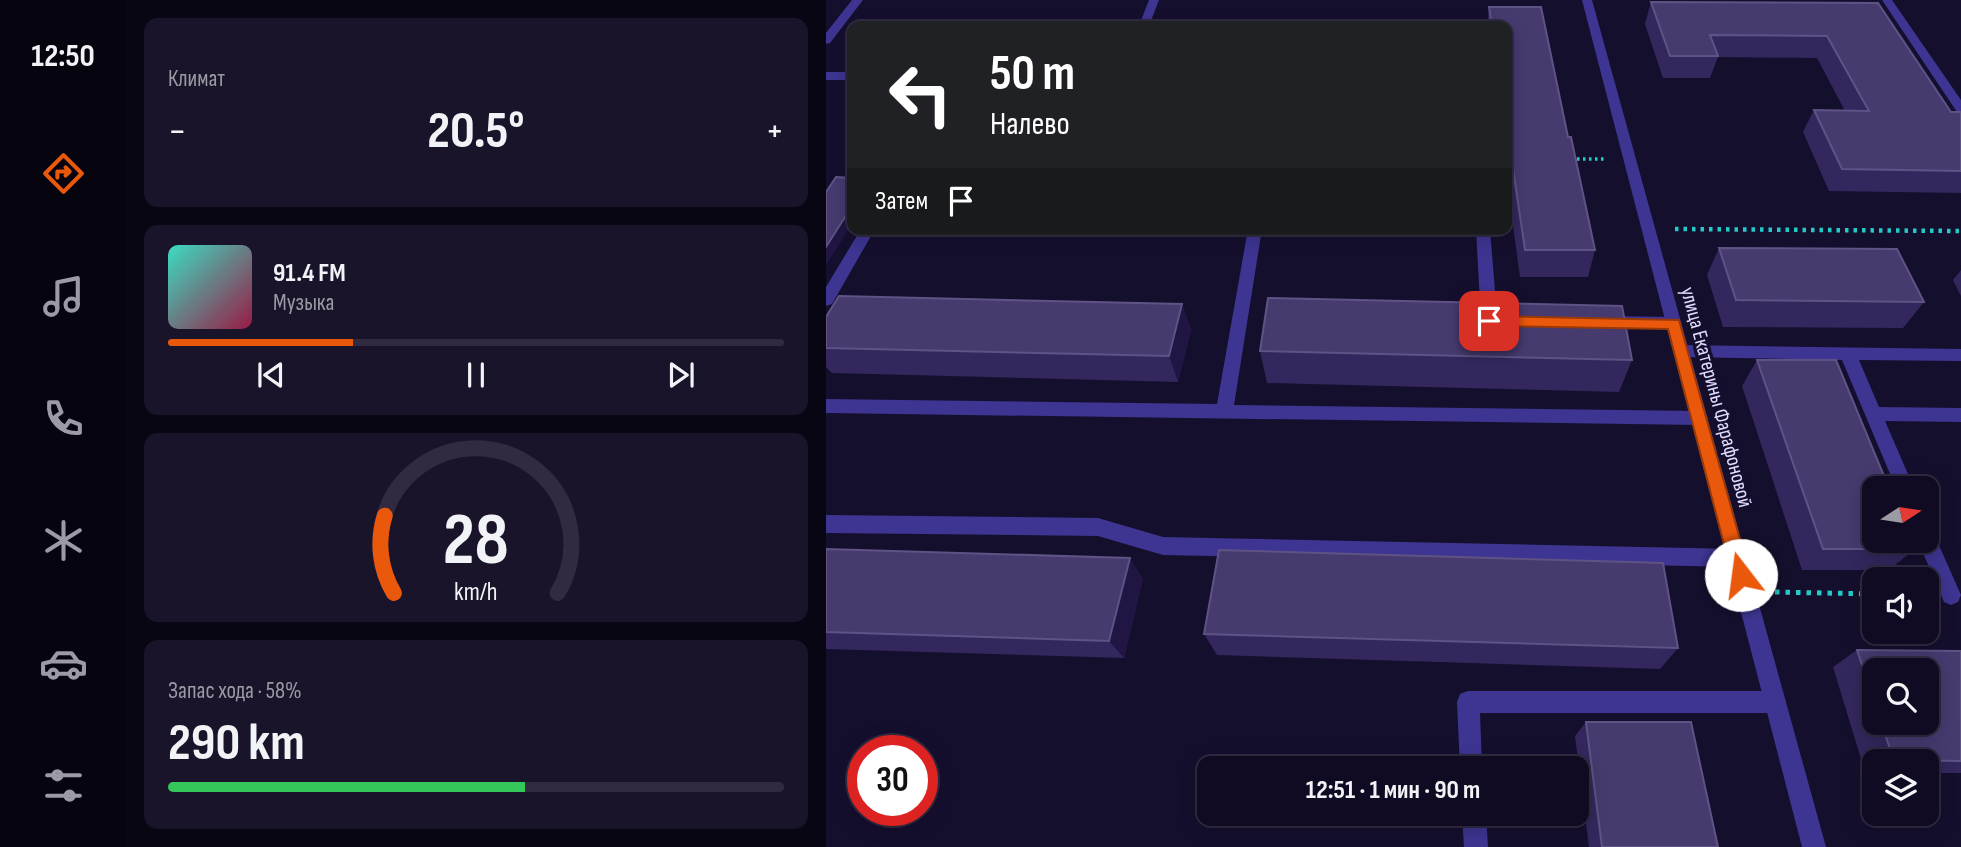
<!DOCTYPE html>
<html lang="ru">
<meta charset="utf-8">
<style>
body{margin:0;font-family:"Sofia Sans Condensed",sans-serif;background:#19142a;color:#f1f3f6;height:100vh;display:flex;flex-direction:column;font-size:26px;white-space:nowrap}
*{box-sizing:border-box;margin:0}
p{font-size:23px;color:#9c9ba5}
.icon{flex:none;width:38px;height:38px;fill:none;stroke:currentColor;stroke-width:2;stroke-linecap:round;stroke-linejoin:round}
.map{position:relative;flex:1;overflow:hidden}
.drawer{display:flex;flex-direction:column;gap:18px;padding:18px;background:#090613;width:700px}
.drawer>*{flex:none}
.hud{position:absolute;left:21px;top:21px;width:665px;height:214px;border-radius:14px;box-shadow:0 4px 18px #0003,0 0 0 2px #302b40;background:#202124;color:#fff;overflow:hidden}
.needle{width:46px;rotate:78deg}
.tools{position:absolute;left:1036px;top:476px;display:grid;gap:14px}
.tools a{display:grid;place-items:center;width:77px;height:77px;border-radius:14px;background:#100b22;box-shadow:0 4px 18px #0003,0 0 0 2px #302b40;font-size:35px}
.speed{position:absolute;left:21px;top:735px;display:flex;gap:14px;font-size:35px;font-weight:700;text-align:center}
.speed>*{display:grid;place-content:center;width:91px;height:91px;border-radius:50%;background:#100b22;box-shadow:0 4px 18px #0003,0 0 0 2px #302b40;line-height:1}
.speed .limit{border:10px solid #d22;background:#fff;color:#111}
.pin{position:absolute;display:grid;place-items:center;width:60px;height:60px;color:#fff;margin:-30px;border-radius:14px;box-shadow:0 4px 10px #0006}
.me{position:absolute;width:77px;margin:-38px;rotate:345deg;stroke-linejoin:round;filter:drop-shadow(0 0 5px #0008)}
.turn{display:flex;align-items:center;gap:24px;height:147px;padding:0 28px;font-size:32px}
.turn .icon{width:91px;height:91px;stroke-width:2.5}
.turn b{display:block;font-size:49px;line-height:60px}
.then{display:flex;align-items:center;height:66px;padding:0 28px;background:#0003;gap:14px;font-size:26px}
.big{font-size:52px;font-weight:700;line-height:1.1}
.drawer .card{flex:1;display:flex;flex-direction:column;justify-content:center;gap:10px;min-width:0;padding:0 24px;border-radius:14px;background:#19142a}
.drawer .dial{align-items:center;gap:0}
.dial svg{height:182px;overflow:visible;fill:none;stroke:#302b40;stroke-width:7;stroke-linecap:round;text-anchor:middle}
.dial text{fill:#f1f3f6;stroke:none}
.song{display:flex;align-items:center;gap:21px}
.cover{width:84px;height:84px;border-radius:10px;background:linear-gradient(135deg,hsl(170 70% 55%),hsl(340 70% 35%))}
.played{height:7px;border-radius:4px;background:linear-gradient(90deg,#ea580c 30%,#302b40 30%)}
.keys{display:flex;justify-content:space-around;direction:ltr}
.heat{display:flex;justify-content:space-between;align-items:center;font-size:38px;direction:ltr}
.charge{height:10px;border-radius:5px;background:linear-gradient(90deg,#34c759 58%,#302b40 0)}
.trip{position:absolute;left:371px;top:756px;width:392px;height:70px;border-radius:14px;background:#100b22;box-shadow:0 4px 18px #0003,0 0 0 2px #302b40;font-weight:700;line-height:70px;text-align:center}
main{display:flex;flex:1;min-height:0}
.tab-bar{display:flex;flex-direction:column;width:126px;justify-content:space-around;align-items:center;background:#06040e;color:#9c9ba5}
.tab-bar .icon{width:49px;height:49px}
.tab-bar .current{color:#ea580c}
.tab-bar b{font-size:32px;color:#f1f3f6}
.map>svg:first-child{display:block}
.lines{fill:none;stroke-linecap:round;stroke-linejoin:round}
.path-far2{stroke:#24cac8;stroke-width:3.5;stroke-dasharray:2.5 3.5;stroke-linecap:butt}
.path-far1{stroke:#24cac8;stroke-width:4.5;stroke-dasharray:3.5 5;stroke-linecap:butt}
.path{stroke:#24cac8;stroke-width:5;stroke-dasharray:4.5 6;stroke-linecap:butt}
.service{fill:#3d3591;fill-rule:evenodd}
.minor{fill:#3d3591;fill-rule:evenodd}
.wall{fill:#34275d;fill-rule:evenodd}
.shaded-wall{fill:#201543}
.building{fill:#473a6f;stroke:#5f5385;stroke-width:2}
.route{fill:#ea580c;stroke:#983908;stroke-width:2}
.labels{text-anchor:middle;stroke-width:7;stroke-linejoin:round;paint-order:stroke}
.street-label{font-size:21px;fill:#e1dbff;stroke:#150f2e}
</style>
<main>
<nav class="tab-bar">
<b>12:50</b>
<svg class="icon current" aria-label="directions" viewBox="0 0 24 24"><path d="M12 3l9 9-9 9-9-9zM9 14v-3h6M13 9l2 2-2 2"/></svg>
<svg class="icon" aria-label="music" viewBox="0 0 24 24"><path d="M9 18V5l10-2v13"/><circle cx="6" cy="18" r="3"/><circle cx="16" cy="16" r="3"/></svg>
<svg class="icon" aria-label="phone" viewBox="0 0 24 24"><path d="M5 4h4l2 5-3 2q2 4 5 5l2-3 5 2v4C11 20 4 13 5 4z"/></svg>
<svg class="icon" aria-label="climate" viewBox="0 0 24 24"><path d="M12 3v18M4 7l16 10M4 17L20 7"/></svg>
<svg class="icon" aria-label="car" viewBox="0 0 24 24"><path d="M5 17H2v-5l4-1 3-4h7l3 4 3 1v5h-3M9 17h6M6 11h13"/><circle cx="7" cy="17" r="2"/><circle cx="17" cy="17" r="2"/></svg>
<svg class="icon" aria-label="filters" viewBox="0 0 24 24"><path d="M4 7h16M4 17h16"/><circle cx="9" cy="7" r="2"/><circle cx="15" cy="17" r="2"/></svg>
</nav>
<section class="drawer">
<div class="card"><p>Климат</p>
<div class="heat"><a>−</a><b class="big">20.5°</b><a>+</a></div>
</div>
<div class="card">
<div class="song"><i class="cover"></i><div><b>91.4 FM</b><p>Музыка</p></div></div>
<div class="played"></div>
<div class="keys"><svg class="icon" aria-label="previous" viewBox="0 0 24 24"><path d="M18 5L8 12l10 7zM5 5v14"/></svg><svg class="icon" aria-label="pause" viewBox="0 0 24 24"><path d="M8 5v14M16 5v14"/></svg><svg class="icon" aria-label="next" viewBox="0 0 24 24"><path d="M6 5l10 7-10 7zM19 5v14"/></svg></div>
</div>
<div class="card dial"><svg viewBox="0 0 100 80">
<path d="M14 69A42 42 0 1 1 86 69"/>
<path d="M14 69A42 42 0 0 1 10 35" stroke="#ea580c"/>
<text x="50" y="56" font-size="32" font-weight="700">28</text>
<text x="50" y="72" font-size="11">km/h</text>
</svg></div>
<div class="card"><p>Запас хода · 58%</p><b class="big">290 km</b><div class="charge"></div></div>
</section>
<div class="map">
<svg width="1135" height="847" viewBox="0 0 1135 847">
<rect width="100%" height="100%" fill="#150f2e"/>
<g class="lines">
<path class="path-far2" d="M745,159H778"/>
<path class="path-far1" d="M849,229L1135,231"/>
<path class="path" d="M949,592L1048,594"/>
<path class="service" d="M26,0H37L4,43L0,44V33Z
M323,0H333L323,26H313Z
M1056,0H1066L1135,100V113L1131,112Z
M0,72H26V80H0Z
M35,229H49L6,304L0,306V287Z
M422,229H436L408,405L873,411L879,413L882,418L879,423L873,425L0,413V399L391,404Z
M650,229H664L671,316L677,321L669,327L657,325L655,321Z
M778,316L848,317L856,323L848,329L778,328L770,322Z
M856,345L1135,349V361L1033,360L1053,407L1135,408V422L1059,421L1088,488H1070L1016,360L856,357L848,351Z
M0,515L272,518L337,537L911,549L918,552L921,558L918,564L911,567L337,555L272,536L0,533Z
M1101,531L1108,534L1135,595L1132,602L1125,605L1118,602L1092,541H1101Z
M642,691H949L957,694L960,702L957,710L949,713H654L656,768H634L631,702L634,694Z
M636,814H660L662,847H638Z"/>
<path class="minor" d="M756,0H766L1000,847H976Z"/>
</g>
<path class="wall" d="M825,2L1052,3L1125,112H1135V193L1003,191L977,132L988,110L1019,111L991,58L892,57L884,78H837L819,24Z
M663,7H715L742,137H745L769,250L762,277H694L681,182V26H661Z
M893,248L1098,302L1077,328L897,327L881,275Z
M1135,270V296L1127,280Z
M356,304L365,330L352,382L6,373L0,367V317Z
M434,351L806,360L793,392L441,383Z
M931,360L1089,549L1063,570H976L916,386Z
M0,549L317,578L298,658L0,649Z
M378,634L852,648L834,669L391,655Z
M1031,650L1135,651V773H1101V761H1048V772H1039L1007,667ZM1048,670L1101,723H1048Z
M760,722L892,847H763L749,736Z"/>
<path class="shaded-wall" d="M26,206V224L0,265V247Z
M356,304L365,330L352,382L343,356Z
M304,558L317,578L298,658L283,641Z"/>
<path class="building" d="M825,2L1052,3L1125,112H1135V171L1016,169L988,110L1043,111L1001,36L884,35L892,56H844Z
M663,7H715L742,137H745L769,250H699L681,128V26H666Z
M10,177L26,178V206L0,247V192Z
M893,248L1071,249L1098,302L910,300Z
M13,296L356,304L343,356L0,348V317Z
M442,298L796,306L806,360L434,351Z
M931,360H1010L1063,488H1048V541H1085L1089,549H997Z
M0,549L304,558L283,641L0,632Z
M393,550L837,563L852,648L378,634Z
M1031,650L1135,651V761L1068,760L1055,723H1101V670H1048V701Z
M760,722H865L892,847H776Z"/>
<path class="route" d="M663,316L853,320L924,575L922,581L915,583L909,581L906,575L842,329L663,326L656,321Z"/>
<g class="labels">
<g class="street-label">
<text transform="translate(891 397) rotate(75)" y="7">улица Екатерины Фарафоновой</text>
</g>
</g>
</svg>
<div class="tools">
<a><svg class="needle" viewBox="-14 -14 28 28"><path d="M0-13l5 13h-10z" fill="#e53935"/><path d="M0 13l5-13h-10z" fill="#9c9ba5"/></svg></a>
<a><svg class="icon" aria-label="sound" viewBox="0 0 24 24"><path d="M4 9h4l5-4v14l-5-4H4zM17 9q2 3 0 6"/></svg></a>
<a><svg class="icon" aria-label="search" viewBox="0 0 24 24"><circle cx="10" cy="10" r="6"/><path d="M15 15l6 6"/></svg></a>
<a><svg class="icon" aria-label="layers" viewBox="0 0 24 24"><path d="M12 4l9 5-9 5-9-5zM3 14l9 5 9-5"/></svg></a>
</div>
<div class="speed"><div class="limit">30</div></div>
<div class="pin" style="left:663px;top:321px;background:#d93025"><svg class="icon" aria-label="arrive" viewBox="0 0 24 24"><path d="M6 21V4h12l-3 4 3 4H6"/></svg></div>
<svg class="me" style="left:915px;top:575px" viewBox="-20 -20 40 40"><circle r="19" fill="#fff"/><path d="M0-13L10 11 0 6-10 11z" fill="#ea580c"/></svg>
<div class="trip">12:51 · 1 мин · 90 m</div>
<div class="hud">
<div class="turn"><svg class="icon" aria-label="left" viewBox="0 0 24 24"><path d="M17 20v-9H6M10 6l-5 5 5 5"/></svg><div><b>50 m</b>Налево</div></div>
<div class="then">Затем<svg class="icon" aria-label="arrive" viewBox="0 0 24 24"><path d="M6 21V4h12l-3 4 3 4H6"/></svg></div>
</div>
</div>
</main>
